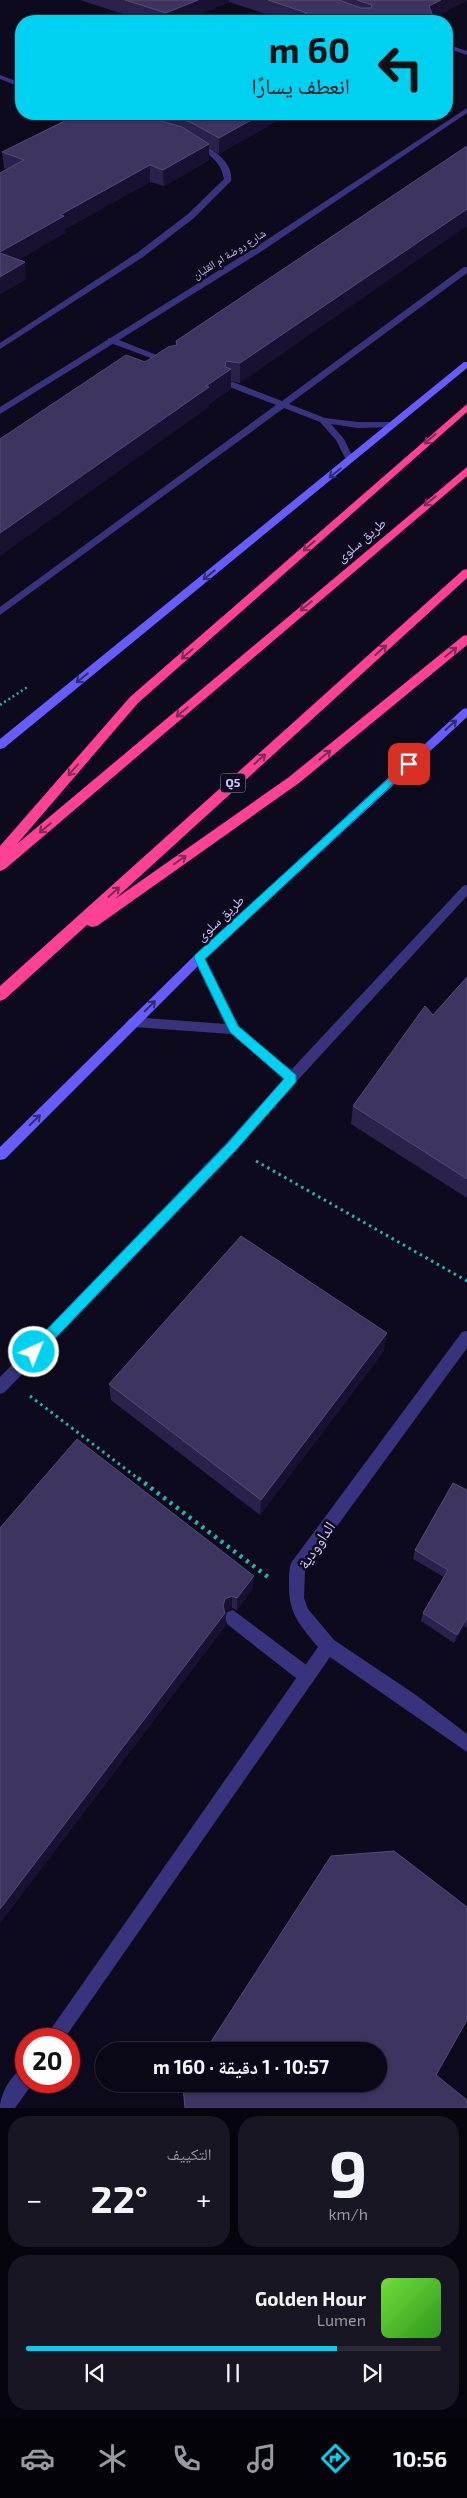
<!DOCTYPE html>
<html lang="ar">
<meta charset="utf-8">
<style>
body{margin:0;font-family:"Exo 2","Noto Naskh Arabic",sans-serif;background:#181623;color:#f1f3f6;direction:rtl;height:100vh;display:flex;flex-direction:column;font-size:19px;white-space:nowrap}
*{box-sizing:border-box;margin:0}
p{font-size:16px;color:#999aa1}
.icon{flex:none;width:28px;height:28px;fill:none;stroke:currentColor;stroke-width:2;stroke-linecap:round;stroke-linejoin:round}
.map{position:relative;height:2108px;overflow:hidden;direction:ltr}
.panel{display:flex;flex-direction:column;gap:8px;padding:8px;background:#06040c;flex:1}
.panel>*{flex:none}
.guide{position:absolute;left:15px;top:15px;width:438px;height:105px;border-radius:20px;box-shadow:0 1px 4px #0004,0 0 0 1px #2a2935;direction:rtl;background:#00d1f1;color:#111;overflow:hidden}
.speed{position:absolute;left:15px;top:2028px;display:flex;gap:10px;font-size:25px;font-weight:700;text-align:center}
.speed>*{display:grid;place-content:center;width:65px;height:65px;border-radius:50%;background:#0a0816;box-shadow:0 1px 4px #0004,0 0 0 1px #2a2935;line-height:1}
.speed .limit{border:8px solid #d22;background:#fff;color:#111}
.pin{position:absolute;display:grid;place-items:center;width:42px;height:42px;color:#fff;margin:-21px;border-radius:10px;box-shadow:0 2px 8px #0006}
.me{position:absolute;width:55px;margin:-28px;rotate:44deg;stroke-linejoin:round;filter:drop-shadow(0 0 4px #0008)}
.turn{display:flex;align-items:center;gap:18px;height:105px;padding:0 20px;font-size:22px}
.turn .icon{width:65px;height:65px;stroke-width:2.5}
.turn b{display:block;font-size:35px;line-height:42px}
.big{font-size:38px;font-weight:700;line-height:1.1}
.panel .tile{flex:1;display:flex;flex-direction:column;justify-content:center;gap:8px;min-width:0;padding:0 18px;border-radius:20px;background:#181623}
.panel .dial{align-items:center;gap:0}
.dial b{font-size:65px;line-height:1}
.song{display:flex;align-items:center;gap:15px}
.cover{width:60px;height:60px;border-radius:8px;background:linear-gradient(135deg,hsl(100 70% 55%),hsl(110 70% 35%))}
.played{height:5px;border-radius:2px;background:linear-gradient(90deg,#00d1f1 75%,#2a2935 75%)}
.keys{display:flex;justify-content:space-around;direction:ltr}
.heat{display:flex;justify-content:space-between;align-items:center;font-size:28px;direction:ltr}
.panel .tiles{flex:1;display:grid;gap:8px;grid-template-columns:1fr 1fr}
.tile:last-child{grid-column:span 2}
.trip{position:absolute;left:95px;top:2042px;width:292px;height:50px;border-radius:25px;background:#0a0816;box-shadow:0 1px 4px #0004,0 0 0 1px #2a2935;font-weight:700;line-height:50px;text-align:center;direction:rtl}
.tab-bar{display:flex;height:80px;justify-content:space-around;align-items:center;background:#040309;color:#999aa1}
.tab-bar .icon{width:35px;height:35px}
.tab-bar .on{color:#00d1f1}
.tab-bar b{font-size:22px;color:#f1f3f6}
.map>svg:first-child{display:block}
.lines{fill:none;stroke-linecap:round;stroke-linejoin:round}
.path-far2{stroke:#27b2ae;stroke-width:2.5;stroke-dasharray:2 3;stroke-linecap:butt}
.path-far1{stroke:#27b2ae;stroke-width:3;stroke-dasharray:2.5 4;stroke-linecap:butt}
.path{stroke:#27b2ae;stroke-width:4.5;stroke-dasharray:3 5;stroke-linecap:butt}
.lane{fill:#39337e;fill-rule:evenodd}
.street{fill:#39337e;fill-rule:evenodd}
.secondary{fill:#675dff;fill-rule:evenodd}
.highway{fill:#ff4196;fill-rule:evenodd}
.wall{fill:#2b224c}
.shaded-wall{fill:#181131}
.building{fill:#3d345f;stroke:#544b78}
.oneway{stroke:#86265a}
.oneway2{stroke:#322b77}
.route{fill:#00d1f1;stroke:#00889d}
.labels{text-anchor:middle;stroke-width:5;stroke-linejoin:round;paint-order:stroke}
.far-street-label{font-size:11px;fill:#cfc6ff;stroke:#0e0a1d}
.shield{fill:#0e0a1d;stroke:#958ebb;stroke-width:1}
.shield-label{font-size:12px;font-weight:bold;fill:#cfc6ff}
.street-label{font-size:14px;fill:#cfc6ff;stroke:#0e0a1d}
.near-street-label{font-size:16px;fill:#cfc6ff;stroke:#0e0a1d}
</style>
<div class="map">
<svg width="467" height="2108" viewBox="0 0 467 2108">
<rect width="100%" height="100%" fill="#0e0a1d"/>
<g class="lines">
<path class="path-far2" d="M0,705L29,686"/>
<path class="path-far1" d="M256,1161L467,1281
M30,1396L140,1480"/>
<path class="path" d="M138,1478L268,1577"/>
<path class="lane" d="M0,75L21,83V87L0,79Z
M195,142C211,147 234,162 231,181L194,218L143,257L0,349V343L137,253L188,214L224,179C221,161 208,153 193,145V143Z
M464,267H467V273L289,404L325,418L358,422H397V426L394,427L358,428L331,424L344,439L354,460L353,462H347L336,440L320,422L284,408L0,615V607L276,405L227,386V382H233L282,401Z
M108,338H114L174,362L167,364L108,342Z
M467,885V896L296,1082L236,1151L5,1392L0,1394V1377L226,1143L284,1078L231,1034L133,1027L127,1022L129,1019L133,1017L225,1024L193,958L195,955H203L239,1026L291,1070L463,886Z
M233,1610L313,1670L315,1676L313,1682L307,1684L301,1682L227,1624L225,1618L227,1612Z"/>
<path class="street" d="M446,44L467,51V55L446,48Z
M467,108V113L259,253L0,414V407L253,249Z
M467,1331V1348L305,1570L304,1598L308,1609L334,1640L416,1695L467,1734V1752L330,1657L64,2039H44L318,1647C299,1624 288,1613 289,1582C289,1575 289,1569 291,1563L462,1332Z
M26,2067V2081L33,2083L15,2108H0C0,2094 12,2072 26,2067Z"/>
<path class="secondary" d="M464,362H467V368L4,748L0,749V739Z
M467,708V717L203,961L5,1159L0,1160V1147L195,955L463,709Z"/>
<path class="highway" d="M467,404V412L138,703L17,844L467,467V476L5,869L0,871V846L130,697Z
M467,569V578L115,899L289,777L463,636L467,635V645L299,783L97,926L92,927L87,925L5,999L0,1001V986L463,570Z"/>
</g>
<path class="wall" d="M80,0H467L434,18L435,21H287L229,2L183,21H145Z
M58,114H289L219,154L209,148V160L164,186L150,182L65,229V233L18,260L26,279L0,294L7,169L4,168L2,152L69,118Z
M467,146L240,383L231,381V389L209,404V407L145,362L176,345V341Z
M467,977V1198L351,1124L353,1106Z
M384,1351L260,1515L111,1400L109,1384Z
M467,1490V1628L464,1626L454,1643L421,1621L423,1613L444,1577L413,1559L415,1550Z
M0,1528L253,1588L237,1610L232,1608L225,1611L226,1625L0,1923Z"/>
<path class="shaded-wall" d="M198,0H229V2L183,21H167L166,13Z
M441,0H467V1L428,21L429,6Z
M453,66L452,81L446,85V70Z
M262,114H289L219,154V138Z
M209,144V160L164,186L163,170Z
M150,165V182L65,229V233L2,269L0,252L60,215Z
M467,209V226L240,383V363Z
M25,262L26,279L0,294V277Z
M231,369V389L209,404V407L0,556V533L206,386Z
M387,1333L384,1351L260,1515L261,1500Z
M254,1576L253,1588L237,1610V1598Z
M232,1596V1608L225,1611L226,1625L0,1923V1909L223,1606L225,1599Z
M467,1618L464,1626L454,1643L457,1635Z"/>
<path class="building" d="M125,0H198L166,13Z
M268,0H339L361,8H371L372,5L357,0H441L429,6L435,21H292L307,13Z
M446,49L453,66L446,70Z
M79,114H137L182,127L209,144L163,170L150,165L60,215L64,216L0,252V173L24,160L2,152Z
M168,114H262L219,138L192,123Z
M467,146V209L240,363L226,361L225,367L231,369L206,386L209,387L0,533V439L126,355L145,362L168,347L177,345L176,341Z
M0,253L25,262L0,277Z
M467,977V1179L353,1106L425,1006L433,1015Z
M241,1236L387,1333L261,1500L109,1384Z
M77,1439L254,1576L237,1598L232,1596L225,1599L223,1606L225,1613L0,1909V1528Z
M453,1483L467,1490V1618L457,1635L423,1613L448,1570L415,1550Z
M394,1851L467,1907V2020L436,2075L467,2100V2108H185L183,2087L185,2084H379V2051H205L331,1856Z"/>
<defs><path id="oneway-shaft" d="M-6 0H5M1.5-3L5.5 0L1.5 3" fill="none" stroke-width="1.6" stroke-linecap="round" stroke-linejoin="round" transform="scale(1.25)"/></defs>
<g class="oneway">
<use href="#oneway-shaft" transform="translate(430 439) rotate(139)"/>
<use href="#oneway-shaft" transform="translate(430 501) rotate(140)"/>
<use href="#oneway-shaft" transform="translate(309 546) rotate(139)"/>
<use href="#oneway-shaft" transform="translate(306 606) rotate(140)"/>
<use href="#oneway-shaft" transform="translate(381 650) rotate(-42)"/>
<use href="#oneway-shaft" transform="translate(451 652) rotate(-39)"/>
<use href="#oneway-shaft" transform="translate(187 654) rotate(139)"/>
<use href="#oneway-shaft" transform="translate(182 712) rotate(140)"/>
<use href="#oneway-shaft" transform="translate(325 755) rotate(-39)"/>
<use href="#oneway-shaft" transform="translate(260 759) rotate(-42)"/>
<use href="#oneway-shaft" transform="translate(73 770) rotate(131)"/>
<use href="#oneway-shaft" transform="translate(45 828) rotate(140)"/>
<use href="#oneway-shaft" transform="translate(180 860) rotate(-35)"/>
<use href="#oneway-shaft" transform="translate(114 892) rotate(-42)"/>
</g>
<g class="oneway2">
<use href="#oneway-shaft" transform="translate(335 473) rotate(141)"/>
<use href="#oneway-shaft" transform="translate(209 575) rotate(141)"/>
<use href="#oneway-shaft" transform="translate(82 678) rotate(141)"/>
<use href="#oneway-shaft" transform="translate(451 725) rotate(-42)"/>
<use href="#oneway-shaft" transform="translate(150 1006) rotate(-44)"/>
<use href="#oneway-shaft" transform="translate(35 1120) rotate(-45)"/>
</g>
<path class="route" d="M409,760L414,764L412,766L205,959L238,1026L296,1075V1082L235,1151L38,1356H29L27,1352L29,1348L227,1144L284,1079L230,1032L194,958L195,955Z"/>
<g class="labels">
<g class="far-street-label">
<text transform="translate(229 254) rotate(-32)" y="4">شارع روضة ام القلبان</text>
</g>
<rect class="shield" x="220.5" y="773.5" width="25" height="19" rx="4"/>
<g class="shield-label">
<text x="233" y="787">Q5</text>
</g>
<g class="street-label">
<text transform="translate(361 540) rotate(-40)" y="5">طريق سلوى</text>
<text transform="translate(220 918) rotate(-43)" y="5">طريق سلوى</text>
</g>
<g class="near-street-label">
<text transform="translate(316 1545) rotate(-56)" y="6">الداوودية</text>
</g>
</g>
</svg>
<div class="speed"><div class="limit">20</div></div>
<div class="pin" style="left:409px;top:764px;background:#d93025"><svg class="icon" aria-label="arrive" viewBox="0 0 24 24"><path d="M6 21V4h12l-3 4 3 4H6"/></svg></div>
<svg class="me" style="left:34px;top:1352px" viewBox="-20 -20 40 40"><circle r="17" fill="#00d1f1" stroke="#fff" stroke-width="3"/><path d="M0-11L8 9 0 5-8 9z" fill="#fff"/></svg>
<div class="trip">10:57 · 1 دقيقة · 160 m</div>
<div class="guide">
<div class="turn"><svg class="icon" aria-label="left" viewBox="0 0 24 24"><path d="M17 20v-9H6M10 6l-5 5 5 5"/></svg><div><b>60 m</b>انعطف يسارًا</div></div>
</div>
</div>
<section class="panel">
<div class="tiles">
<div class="tile dial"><b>9</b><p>km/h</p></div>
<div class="tile"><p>التكييف</p>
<div class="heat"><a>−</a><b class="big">22°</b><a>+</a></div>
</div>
<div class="tile">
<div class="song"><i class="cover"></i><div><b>Golden Hour</b><p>Lumen</p></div></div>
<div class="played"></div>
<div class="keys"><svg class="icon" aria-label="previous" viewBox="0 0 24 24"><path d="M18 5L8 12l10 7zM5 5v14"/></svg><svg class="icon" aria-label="pause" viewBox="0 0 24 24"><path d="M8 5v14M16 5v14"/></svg><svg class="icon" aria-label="next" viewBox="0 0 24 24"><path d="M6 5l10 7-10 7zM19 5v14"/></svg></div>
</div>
</div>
</section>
<nav class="tab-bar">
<b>10:56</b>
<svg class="icon on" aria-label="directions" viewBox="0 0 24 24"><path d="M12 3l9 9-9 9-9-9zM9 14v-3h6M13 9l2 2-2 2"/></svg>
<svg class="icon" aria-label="music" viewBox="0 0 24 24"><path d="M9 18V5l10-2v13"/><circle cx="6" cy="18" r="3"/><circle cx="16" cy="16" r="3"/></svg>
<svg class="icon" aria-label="phone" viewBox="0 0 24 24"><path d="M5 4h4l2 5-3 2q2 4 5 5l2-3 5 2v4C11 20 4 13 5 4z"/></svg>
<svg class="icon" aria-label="climate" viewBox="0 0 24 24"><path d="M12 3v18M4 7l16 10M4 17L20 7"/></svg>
<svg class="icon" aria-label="car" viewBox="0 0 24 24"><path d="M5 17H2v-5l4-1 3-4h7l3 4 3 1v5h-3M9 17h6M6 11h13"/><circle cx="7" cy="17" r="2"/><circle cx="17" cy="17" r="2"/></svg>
</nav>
